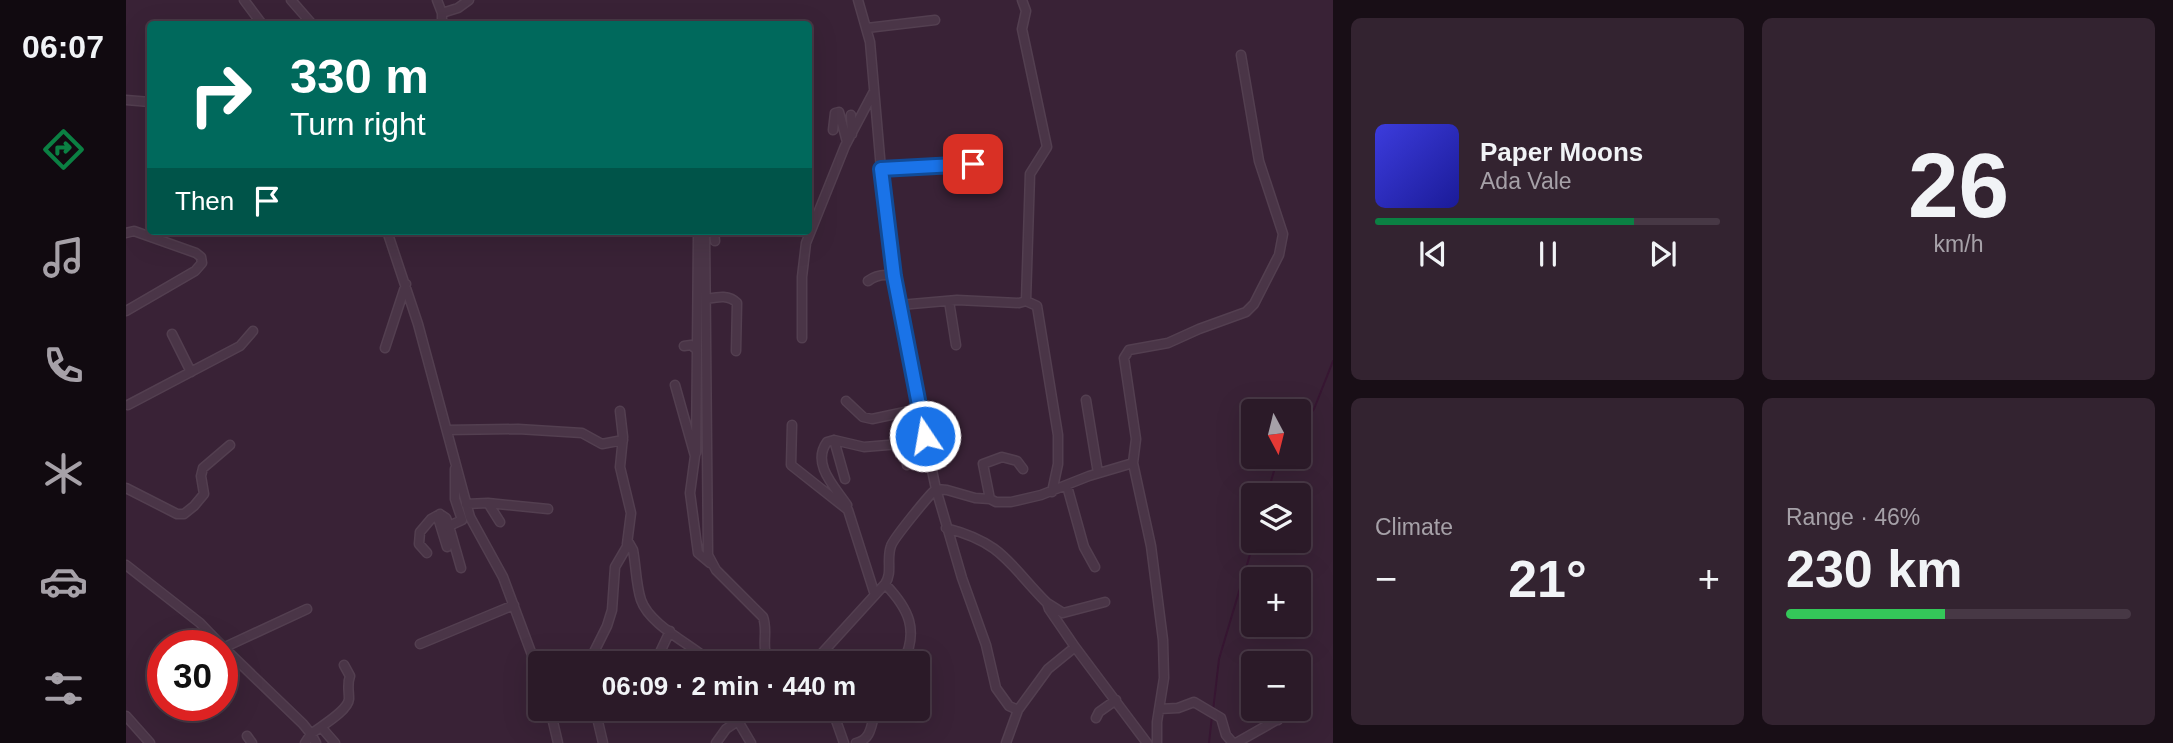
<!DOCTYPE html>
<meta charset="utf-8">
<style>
body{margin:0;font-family:Helvetica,sans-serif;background:#332330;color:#f1f3f6;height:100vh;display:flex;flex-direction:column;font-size:26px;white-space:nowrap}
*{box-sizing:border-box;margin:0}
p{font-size:23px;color:#a6a1a8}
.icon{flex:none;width:38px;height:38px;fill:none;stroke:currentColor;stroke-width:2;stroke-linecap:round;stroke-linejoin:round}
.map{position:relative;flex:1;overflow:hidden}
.panel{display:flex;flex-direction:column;gap:18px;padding:18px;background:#180e16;width:840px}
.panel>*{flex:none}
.hud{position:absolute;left:21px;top:21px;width:665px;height:214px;border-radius:7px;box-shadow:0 7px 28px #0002,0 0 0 2px #473845;background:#00695c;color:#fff;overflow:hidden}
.needle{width:46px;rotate:173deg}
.tools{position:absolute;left:1115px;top:399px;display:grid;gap:14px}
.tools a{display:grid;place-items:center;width:70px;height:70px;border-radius:7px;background:#2b1a28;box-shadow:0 7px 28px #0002,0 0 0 2px #473845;font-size:35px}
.speed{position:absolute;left:21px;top:630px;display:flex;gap:14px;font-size:35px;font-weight:700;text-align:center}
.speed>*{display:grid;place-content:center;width:91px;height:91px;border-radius:50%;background:#2b1a28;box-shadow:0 7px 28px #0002,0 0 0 2px #473845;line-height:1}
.speed .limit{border:10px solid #d22;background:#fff;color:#111}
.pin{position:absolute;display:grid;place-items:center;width:60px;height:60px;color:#fff;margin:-30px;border-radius:14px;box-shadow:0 4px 10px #0006}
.me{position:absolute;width:77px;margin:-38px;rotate:348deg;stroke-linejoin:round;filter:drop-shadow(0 0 5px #0008)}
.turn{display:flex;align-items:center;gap:24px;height:147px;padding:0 28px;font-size:32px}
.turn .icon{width:91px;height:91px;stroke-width:2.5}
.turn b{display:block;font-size:49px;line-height:60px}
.then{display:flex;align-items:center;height:66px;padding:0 28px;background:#0003;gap:14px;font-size:26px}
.big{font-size:52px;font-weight:800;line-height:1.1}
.panel .tile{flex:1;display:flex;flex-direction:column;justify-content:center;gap:10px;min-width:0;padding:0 24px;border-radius:10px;background:#332330}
.panel .dial{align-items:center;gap:0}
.dial b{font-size:91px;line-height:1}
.song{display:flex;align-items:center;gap:21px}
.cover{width:84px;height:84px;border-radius:10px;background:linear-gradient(135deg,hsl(240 70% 55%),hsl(240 70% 35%))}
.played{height:7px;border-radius:4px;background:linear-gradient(90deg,#0b8043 75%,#473845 75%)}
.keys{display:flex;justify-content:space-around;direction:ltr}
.heat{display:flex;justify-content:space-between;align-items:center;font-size:38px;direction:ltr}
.charge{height:10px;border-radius:5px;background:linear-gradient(90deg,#34c759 46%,#473845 0)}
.panel .tiles{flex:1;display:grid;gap:18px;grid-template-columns:repeat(2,1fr)}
.trip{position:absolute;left:402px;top:651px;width:402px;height:70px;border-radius:7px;background:#2b1a28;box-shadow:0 7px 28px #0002,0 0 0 2px #473845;font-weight:800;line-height:70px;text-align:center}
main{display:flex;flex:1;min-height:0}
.tabs{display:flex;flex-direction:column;width:126px;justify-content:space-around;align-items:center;background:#110a10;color:#a6a1a8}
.tabs .icon{width:49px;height:49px}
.tabs .selected{color:#0b8043}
.tabs b{font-size:32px;color:#f1f3f6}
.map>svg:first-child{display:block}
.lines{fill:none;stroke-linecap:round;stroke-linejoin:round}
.stream{stroke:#371632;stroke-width:2}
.minor-casing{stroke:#533f50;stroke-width:11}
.minor{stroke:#4a3547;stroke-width:8}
.route-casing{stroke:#114b97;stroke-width:18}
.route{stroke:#1a73e8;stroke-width:12}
</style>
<main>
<nav class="tabs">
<b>06:07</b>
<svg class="icon selected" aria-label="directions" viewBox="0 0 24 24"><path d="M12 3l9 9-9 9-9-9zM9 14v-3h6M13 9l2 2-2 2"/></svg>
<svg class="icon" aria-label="music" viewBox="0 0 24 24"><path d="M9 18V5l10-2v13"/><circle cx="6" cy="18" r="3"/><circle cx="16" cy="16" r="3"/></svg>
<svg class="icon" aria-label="phone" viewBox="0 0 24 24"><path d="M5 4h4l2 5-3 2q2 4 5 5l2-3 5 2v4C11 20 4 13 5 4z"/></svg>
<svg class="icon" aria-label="climate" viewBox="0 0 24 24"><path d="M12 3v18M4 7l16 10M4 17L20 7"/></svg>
<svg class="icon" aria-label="car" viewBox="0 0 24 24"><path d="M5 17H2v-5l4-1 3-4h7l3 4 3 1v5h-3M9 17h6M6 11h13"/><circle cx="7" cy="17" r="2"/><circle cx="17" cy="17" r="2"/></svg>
<svg class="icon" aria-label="filters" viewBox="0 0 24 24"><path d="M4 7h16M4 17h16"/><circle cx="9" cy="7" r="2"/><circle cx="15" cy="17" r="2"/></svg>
</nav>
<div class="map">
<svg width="1207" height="743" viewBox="0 0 1207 743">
<rect width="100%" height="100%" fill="#392236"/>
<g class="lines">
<path class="stream" d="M1172,432L1188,409L1207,361
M1141,495L1148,471L1157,457
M1087,711L1093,659L1128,541
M1083,743L1086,716"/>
<g class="minor-casing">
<path id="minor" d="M118,0L136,24
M165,0L186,24
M311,0L316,13V24
M732,0L744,42L755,169L768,276L785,372L810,489L836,578L860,645L870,688L883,706L892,710L922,669L949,647L1021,743
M316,13L332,8L343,0
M741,28L809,20
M0,100L24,102
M725,115L726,134
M707,130L709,113L713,112L721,142
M755,169L847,165L862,169
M261,231L292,324L344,517L377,577L415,679
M579,231L582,555L590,570L637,617C643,633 633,649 645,663
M588,231L589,241
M0,233L8,231L70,253L75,257L76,263L69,271L0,311
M742,281C750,275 759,274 768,276
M580,299C591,297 603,294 611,303L610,351
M823,301L830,345
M900,301L911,306L932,435V464L926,492
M774,305L831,300L893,303L900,301L904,174L921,147L896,29L900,11L896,0
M46,334L65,372
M676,338V277L680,243L719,146L747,93
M558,346L565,345L571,350L570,453
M259,348L280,284
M571,350L572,237
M549,385L569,456L564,493L572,553L584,563
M960,400L972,473
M720,401L737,417L746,419L793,409
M2,405L114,346L127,331
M494,411L497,437L494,467L505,513L501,544
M666,425L665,465L722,510L749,595
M321,430L392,429L456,433L476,444L497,440
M708,440L738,447L774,444L779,446L781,465
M329,469V499L336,520L323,526L335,568
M941,486L958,547L969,567
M0,488L51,514H58L68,506L78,494L75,476L77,468L104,445
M864,499L857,464L876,457L891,461L897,469
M362,503L422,509
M340,504L362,503L374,522
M719,507L721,505C709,487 685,464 701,442L708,440L719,479
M820,528C878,543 883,565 921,603L923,609L949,647
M321,547L313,521L314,514L320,518L323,526
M301,553L293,544L294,532L305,519L314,514
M0,565L74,623L96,646
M759,584C783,609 793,630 777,663
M921,603L937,613L979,602
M294,644L388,605
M96,646L177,724L185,734L179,743
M97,648L181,609
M466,663L468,652L481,626L486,610L489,567L503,543L507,550C510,566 510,585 515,600C524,626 567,645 586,663
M529,663L544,631
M687,663L759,584C767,572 760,560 765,546C767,539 803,495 810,489L821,490L849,498L864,499L870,502H885L915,495L963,476L1007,463
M424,709L432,743
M469,709L477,743
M706,709L718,743
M1033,709L1052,708L1068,702L1095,718L1100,735L1107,743
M1147,709L1152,720
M0,716L24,743
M970,718L973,712L990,700
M195,727L209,743
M121,736L126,743
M190,743L185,734C195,726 222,711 223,699C223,690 221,684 224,676L218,665
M590,743L600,729L612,721
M625,743L612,721L628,709
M730,743C747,739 745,722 750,709
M880,743L892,710
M1031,743V722L1038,678L1037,640L1025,546L1007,463L1010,439L998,358L1003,350L1042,343L1073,329L1120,312L1128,304L1153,255L1157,234L1133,161L1115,55
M1110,743L1170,709"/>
</g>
<use href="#minor" class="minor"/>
</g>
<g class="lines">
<g class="route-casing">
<path id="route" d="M799,436L768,276L755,169L847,164"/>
</g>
<use href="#route" class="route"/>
</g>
</svg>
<div class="tools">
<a><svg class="needle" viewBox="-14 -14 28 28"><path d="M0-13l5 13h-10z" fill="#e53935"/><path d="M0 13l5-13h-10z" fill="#a6a1a8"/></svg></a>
<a><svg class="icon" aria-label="layers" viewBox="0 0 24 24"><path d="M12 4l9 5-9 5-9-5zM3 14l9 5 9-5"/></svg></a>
<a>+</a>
<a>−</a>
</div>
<div class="speed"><div class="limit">30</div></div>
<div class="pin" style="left:847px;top:164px;background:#d93025"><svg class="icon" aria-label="arrive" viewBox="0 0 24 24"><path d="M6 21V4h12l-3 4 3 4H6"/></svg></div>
<svg class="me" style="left:799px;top:436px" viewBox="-20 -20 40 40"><circle r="17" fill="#1a73e8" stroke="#fff" stroke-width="3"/><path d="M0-11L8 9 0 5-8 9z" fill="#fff"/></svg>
<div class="trip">06:09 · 2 min · 440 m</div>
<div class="hud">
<div class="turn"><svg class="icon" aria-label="right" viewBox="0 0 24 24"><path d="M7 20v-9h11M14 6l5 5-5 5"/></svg><div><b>330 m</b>Turn right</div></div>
<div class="then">Then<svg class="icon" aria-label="arrive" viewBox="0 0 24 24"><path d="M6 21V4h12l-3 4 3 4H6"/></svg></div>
</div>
</div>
<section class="panel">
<div class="tiles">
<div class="tile">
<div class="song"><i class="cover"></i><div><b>Paper Moons</b><p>Ada Vale</p></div></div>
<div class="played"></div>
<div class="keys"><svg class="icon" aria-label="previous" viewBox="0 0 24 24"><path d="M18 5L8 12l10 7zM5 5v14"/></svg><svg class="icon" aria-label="pause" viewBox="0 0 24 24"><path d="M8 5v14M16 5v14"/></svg><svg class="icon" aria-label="next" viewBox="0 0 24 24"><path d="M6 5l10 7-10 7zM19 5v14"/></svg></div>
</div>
<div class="tile dial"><b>26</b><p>km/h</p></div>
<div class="tile"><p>Climate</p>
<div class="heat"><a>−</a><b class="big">21°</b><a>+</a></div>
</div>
<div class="tile"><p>Range · 46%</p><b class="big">230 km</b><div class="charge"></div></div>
</div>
</section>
</main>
